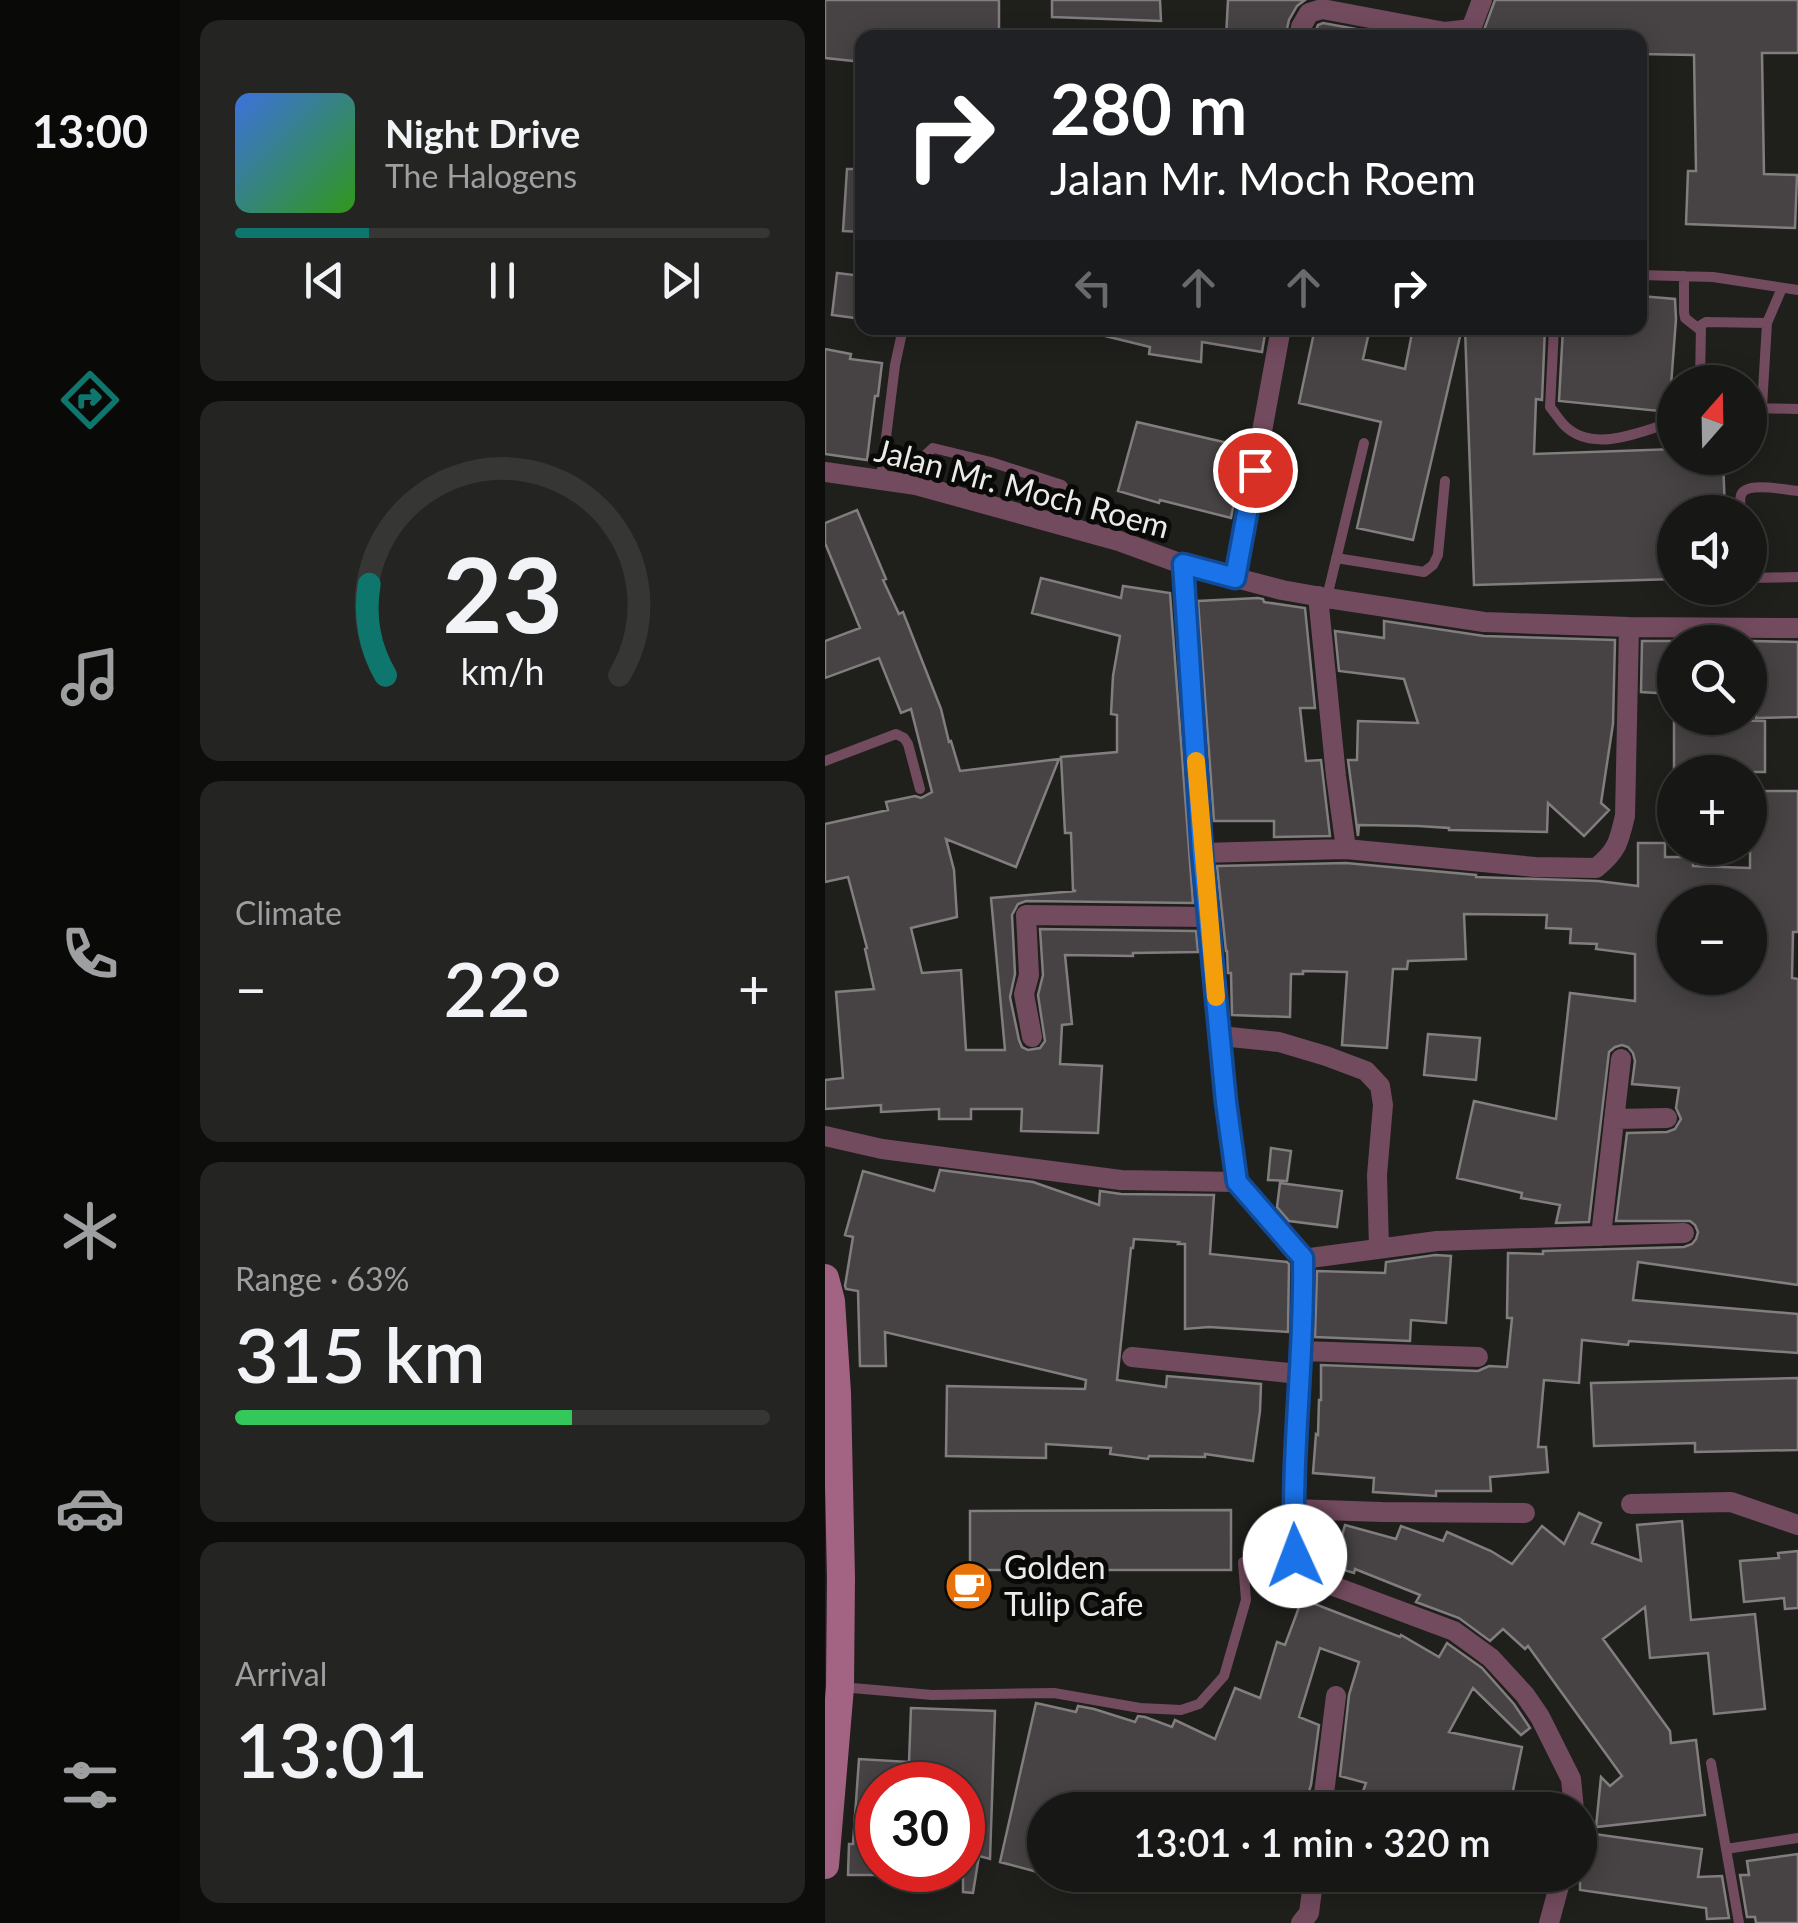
<!DOCTYPE html>
<meta charset="utf-8">
<style>
body{margin:0;font-family:Lato,sans-serif;background:#242422;color:#f1f3f6;height:100vh;display:flex;flex-direction:column;font-size:38px;white-space:nowrap}
*{box-sizing:border-box;margin:0}
p{font-size:32px;color:#9e9fa0}
.icon{flex:none;width:55px;height:55px;fill:none;stroke:currentColor;stroke-width:2;stroke-linecap:round;stroke-linejoin:round}
.map{position:relative;flex:1;overflow:hidden}
.details{display:flex;flex-direction:column;gap:20px;padding:20px;background:#0d0d0c;width:645px}
.details>*{flex:none}
.top-card{position:absolute;left:30px;top:30px;width:792px;height:305px;border-radius:20px;box-shadow:0 5px 25px #0003,0 0 0 2px #363634;background:#202124;color:#fff;overflow:hidden}
.needle{width:65px;rotate:20deg}
.controls{position:absolute;left:832px;top:365px;display:grid;gap:20px}
.controls a{display:grid;place-items:center;width:110px;height:110px;border-radius:50%;background:#171715;box-shadow:0 5px 25px #0003,0 0 0 2px #363634;font-size:50px}
.speed{position:absolute;left:30px;top:1762px;display:flex;gap:20px;font-size:50px;font-weight:700;text-align:center}
.speed>*{display:grid;place-content:center;width:130px;height:130px;border-radius:50%;background:#171715;box-shadow:0 5px 25px #0003,0 0 0 2px #363634;line-height:1}
.speed .limit{border:15px solid #d22;background:#fff;color:#111}
.pin{position:absolute;display:grid;place-items:center;width:85px;height:85px;color:#fff;margin:-42px;border:5px solid #fff;border-radius:50%;box-shadow:0 2px 10px #0007}
.me{position:absolute;width:110px;margin:-55px;rotate:358deg;stroke-linejoin:round;filter:drop-shadow(0 0 8px #0008)}
.turn{display:flex;align-items:center;gap:35px;height:210px;padding:0 30px;font-size:45px}
.turn .icon{width:130px;height:130px;stroke-width:2.5}
.turn b{display:block;font-size:70px;line-height:85px}
.lanes{display:flex;align-items:center;height:95px;padding:0 30px;background:#0003;justify-content:center;gap:50px;direction:ltr}
.lanes .off{opacity:.35}
.big{font-size:75px;font-weight:600;line-height:1.1}
.details .widget{flex:1;display:flex;flex-direction:column;justify-content:center;gap:15px;min-width:0;padding:0 35px;border-radius:20px;background:#242422}
.details .dial{align-items:center;gap:0}
.dial svg{height:260px;overflow:visible;fill:none;stroke:#363634;stroke-width:7;stroke-linecap:round;text-anchor:middle}
.dial text{fill:#f1f3f6;stroke:none}
.song{display:flex;align-items:center;gap:30px}
.cover{width:120px;height:120px;border-radius:15px;background:linear-gradient(135deg,hsl(220 70% 55%),hsl(110 70% 35%))}
.played{height:10px;border-radius:5px;background:linear-gradient(90deg,#0f766e 25%,#363634 25%)}
.keys{display:flex;justify-content:space-around;direction:ltr}
.heat{display:flex;justify-content:space-between;align-items:center;font-size:55px;direction:ltr}
.charge{height:15px;border-radius:8px;background:linear-gradient(90deg,#34c759 63%,#363634 0)}
.trip{position:absolute;left:202px;top:1792px;width:570px;height:100px;border-radius:50px;background:#171715;box-shadow:0 5px 25px #0003,0 0 0 2px #363634;font-weight:600;line-height:100px;text-align:center}
main{display:flex;flex:1;min-height:0}
.dock{display:flex;flex-direction:column;width:180px;justify-content:space-around;align-items:center;background:#090908;color:#9e9fa0}
.dock .icon{width:70px;height:70px}
.dock .selected{color:#0f766e}
.dock b{font-size:45px;color:#f1f3f6}
.map>svg:first-child{display:block}
.building{fill:#474345;stroke:#827d7f;stroke-width:2.5;fill-rule:evenodd}
.lines{fill:none;stroke-linecap:round;stroke-linejoin:round}
.lane{stroke:#734b5e;stroke-width:10}
.street{stroke:#734b5e;stroke-width:20}
.secondary{stroke:#a36382;stroke-width:28}
.route-casing{stroke:#114b97;stroke-width:25}
.route{stroke:#1a73e8;stroke-width:18}
.slow{stroke:#f59e0b;stroke-width:18}
.labels{text-anchor:middle;stroke-width:10;stroke-linejoin:round;paint-order:stroke}
.street-label{font-size:32px;fill:#ebebe9;stroke:#090907}
.poi-label{font-size:32px;fill:#ebebe9;stroke:#090907;text-anchor:start}
</style>
<main>
<nav class="dock">
<b>13:00</b>
<svg class="icon selected" aria-label="directions" viewBox="0 0 24 24"><path d="M12 3l9 9-9 9-9-9zM9 14v-3h6M13 9l2 2-2 2"/></svg>
<svg class="icon" aria-label="music" viewBox="0 0 24 24"><path d="M9 18V5l10-2v13"/><circle cx="6" cy="18" r="3"/><circle cx="16" cy="16" r="3"/></svg>
<svg class="icon" aria-label="phone" viewBox="0 0 24 24"><path d="M5 4h4l2 5-3 2q2 4 5 5l2-3 5 2v4C11 20 4 13 5 4z"/></svg>
<svg class="icon" aria-label="climate" viewBox="0 0 24 24"><path d="M12 3v18M4 7l16 10M4 17L20 7"/></svg>
<svg class="icon" aria-label="car" viewBox="0 0 24 24"><path d="M5 17H2v-5l4-1 3-4h7l3 4 3 1v5h-3M9 17h6M6 11h13"/><circle cx="7" cy="17" r="2"/><circle cx="17" cy="17" r="2"/></svg>
<svg class="icon" aria-label="filters" viewBox="0 0 24 24"><path d="M4 7h16M4 17h16"/><circle cx="9" cy="7" r="2"/><circle cx="15" cy="17" r="2"/></svg>
</nav>
<section class="details">
<div class="widget">
<div class="song"><i class="cover"></i><div><b>Night Drive</b><p>The Halogens</p></div></div>
<div class="played"></div>
<div class="keys"><svg class="icon" aria-label="previous" viewBox="0 0 24 24"><path d="M18 5L8 12l10 7zM5 5v14"/></svg><svg class="icon" aria-label="pause" viewBox="0 0 24 24"><path d="M8 5v14M16 5v14"/></svg><svg class="icon" aria-label="next" viewBox="0 0 24 24"><path d="M6 5l10 7-10 7zM19 5v14"/></svg></div>
</div>
<div class="widget dial"><svg viewBox="0 0 100 80">
<path d="M14 69A42 42 0 1 1 86 69"/>
<path d="M14 69A42 42 0 0 1 9 41" stroke="#0f766e"/>
<text x="50" y="56" font-size="32" font-weight="700">23</text>
<text x="50" y="72" font-size="11">km/h</text>
</svg></div>
<div class="widget"><p>Climate</p>
<div class="heat"><a>−</a><b class="big">22°</b><a>+</a></div>
</div>
<div class="widget"><p>Range · 63%</p><b class="big">315 km</b><div class="charge"></div></div>
<div class="widget"><p>Arrival</p><b class="big">13:01</b></div>
</section>
<div class="map">
<svg width="973" height="1923" viewBox="0 0 973 1923">
<rect width="100%" height="100%" fill="#1f1f1c"/>
<path class="building" d="M0,0H174V38H38V62L0,58Z
M227,0H335L336,21L227,17Z
M403,0H480L472,6L464,20L460,38H401Z
M670,0H973V53H937L939,174L972,175L970,228L861,224L863,171H871L869,55L815,54V38H656Z
M498,23L553,33L552,38H488L493,25Z
M22,169H38V232L18,231Z
M12,273L38,276V319L7,315Z
M815,296L850,299L851,319L844,412L734,401L738,328H815Z
M277,328H441L437,352L377,342L376,362L324,354L325,347L276,335Z
M490,328H545L538,359L580,369L588,328H637L588,540L532,528L556,422L474,403Z
M640,328H720L717,400L711,399L709,454L850,449V458H898L900,512H850V579L649,585Z
M0,349L26,354L25,359L57,363L53,396H50L42,460L0,454Z
M312,422L420,447L406,518L335,500L334,503L293,491Z
M32,510L61,579L58,580L74,614L78,612L116,709L124,742L126,741L135,771L234,759L191,867L121,839L129,870L132,917L86,928L97,973L136,970L141,1050H180L166,898L251,891L248,890L246,833H240L236,757L292,752V715L286,714L288,676L295,636L207,613L216,578L296,598L298,586L345,593L368,903L201,901L193,904L187,915L190,974L185,997L194,1040L197,1047L203,1050L215,1048L220,1041L213,995L218,975L215,929L371,931L373,952L308,953V956L240,955L247,1024L237,1025L235,1064L277,1066L273,1133L196,1131L197,1109H146V1119H114V1109L56,1112V1105L0,1109V1080L18,1078L11,992L49,989L40,949L42,948L23,877L0,882V824L63,810L61,802L90,796L96,798L107,792L86,709L76,713L54,658L0,678V641L35,628L0,543V523Z
M433,598L438,599L439,602L480,608L490,708H475L481,761L496,760L505,836L449,837V821H389L373,601Z
M559,621L659,636L790,640L788,724L776,803L784,810L759,836L723,803L722,832L624,830V828L593,826L534,825L533,836L523,760H532L533,721L593,723L579,679L514,671L510,631L559,638Z
M817,641H852L847,694L816,692Z
M925,641L973,642V717L931,718L929,681H925Z
M849,719L940,721V772H849Z
M925,791H973V932H968L967,978L973,979V1285L813,1262L808,1300L973,1314V1353L804,1341L803,1345L757,1340L754,1383L719,1380L713,1447H721L723,1472L665,1477L666,1491H611V1496L548,1492L549,1478L488,1473L491,1434L493,1435L494,1400H496V1365L653,1371L664,1366L682,1367L687,1318H682L683,1253L718,1254V1251L859,1247L867,1244L871,1239L873,1232L870,1225L865,1221H791L802,1133L842,1132L850,1129L856,1119L851,1108L854,1088L807,1084L810,1061L808,1053L803,1047L797,1045L790,1047L784,1052L764,1222L731,1223L735,1205L696,1198L697,1193L632,1178L649,1101L731,1119L745,993L810,1001V954L771,949L772,944L745,943L746,929L721,928L722,915L639,914L641,959L583,961L582,969H568L562,1048L517,1045L522,972L478,971V974H466L465,1017L407,1015L406,973H403L402,951H401L392,866L521,863L651,875V877L773,881L813,886V843H840V857H868V866L925,868ZM850,902H925V978H850Z
M603,1034L655,1038L651,1080L599,1075Z
M446,1148L466,1151L462,1181L443,1180Z
M115,1170L208,1182L274,1205L275,1191L296,1194L389,1195L385,1254L462,1262L464,1264L463,1332L384,1327L360,1329V1244H353L354,1242L309,1239L308,1248H306L292,1380L341,1387L342,1376L436,1384L435,1411L428,1461L380,1454V1457L324,1456L323,1459L285,1454L286,1448L221,1444V1458L121,1456L122,1386L260,1389L261,1380L60,1332L61,1366H35L33,1291L21,1289L20,1286L28,1237L20,1235L38,1171L109,1191Z
M455,1183L517,1191L512,1227L464,1221L452,1207Z
M610,1255L626,1256L621,1323L586,1320L585,1341L490,1337L492,1271L560,1273L561,1262Z
M973,1378V1450L870,1452V1443L769,1446L766,1383Z
M406,1510V1570H145V1511Z
M754,1513L776,1523L767,1543L816,1561L812,1525L857,1521L866,1620L930,1614L940,1709L889,1714L883,1653L825,1658L820,1607L778,1639L845,1731L846,1743L871,1740L880,1815L771,1827L776,1777L785,1786L797,1776L703,1646L700,1649L678,1629L665,1641L634,1618L591,1602L595,1595L530,1569L529,1573L508,1567L520,1525L571,1539L576,1526L618,1541L622,1532L666,1551L687,1564L717,1526L739,1544Z
M973,1551V1608L960,1609L959,1598L919,1602L915,1561L954,1558L953,1553Z
M477,1599L575,1637L576,1635L614,1657L622,1643L657,1668L689,1704L705,1728L696,1735L648,1688L624,1732L697,1747L684,1810H531L541,1783L515,1776L524,1695L534,1662L495,1648L474,1717L494,1725L486,1785L478,1810H220V1874L175,1862L211,1703L251,1712L253,1706L269,1709L310,1722L313,1716L320,1717L347,1727L350,1720L390,1739L410,1688L435,1698L452,1642L460,1645Z
M86,1708L170,1711L165,1859L154,1856L148,1893L138,1892V1785H52V1875H23L24,1844H28L34,1759L84,1762Z
M755,1832L877,1849L873,1877L897,1876L904,1918L882,1919L881,1908L755,1890Z
M973,1854V1923H931L930,1917H922L915,1875H924L922,1861Z"/>
<g class="lines">
<path class="lane" d="M815,275L888,277L973,290
M859,276V312L860,318L874,329
M729,328L725,407C730,413 735,421 740,426C769,454 818,431 850,421
M875,382L876,325L881,322L942,323
M937,407L942,323L957,288
M925,408L973,409
M56,478L70,365L78,328
M91,485L97,458L108,448L166,462L237,485C247,498 243,510 240,526
M916,512C916,507 914,501 916,495C921,481 960,490 973,491
M511,558L599,572L608,565L613,555L620,481
M925,578L973,577
M502,597L539,443
M0,761L71,734L79,738L83,744L95,789
M16,1687L107,1695L229,1693L315,1708L356,1710L374,1704L399,1676L421,1600L418,1562
M886,1763L914,1923
M901,1849L973,1838"/>
<path class="street" d="M474,38L476,27L484,13L497,9L620,32L646,29L657,0
M0,472L91,485L294,541L357,564L457,590L502,598L659,622L804,627L973,628
M357,564L377,853L405,1136L412,1182L478,1259C479,1326 473,1393 470,1460C469,1489 464,1526 470,1553C472,1564 479,1571 487,1578L629,1631L666,1658L700,1695L715,1717L746,1779L749,1810
M410,578L456,328
M493,596L511,776L521,849
M377,853L521,849L710,867L771,868C792,851 794,842 800,816L804,627
M395,1036L454,1042L501,1056L541,1071L555,1086L558,1105L552,1175L554,1248
M207,1037L199,994L204,975L201,915L383,917
M789,1119L842,1118
M0,1136L57,1149L296,1180L412,1182
M776,1236L796,1059
M478,1259L612,1241L859,1233
M477,1351L653,1357
M307,1357L474,1374
M806,1504L906,1502L973,1525
M468,1509L557,1512L700,1513
M497,1810L511,1696
M476,1923L484,1913L489,1875
M724,1923L737,1875"/>
<path class="secondary" d="M0,1278L6,1301L12,1393L16,1578L15,1687L0,1865"/>
</g>
<g class="lines">
<g class="route-casing">
<path id="route" d="M430,470L410,578L358,564L377,853L401,1102L412,1182L478,1258C480,1358 465,1456 470,1556"/>
</g>
<use href="#route" class="route"/>
<path class="slow" d="M371,761L391,997"/>
</g>
<defs>
<g id="cafe-disc" transform="scale(2.5)"><circle r="9.5" fill="#e8710a" stroke="#090907"/><path d="M-5.5-4.5H6V0H3Q3 3.5 0 3.5H-2.5Q-5.5 3.5-5.5 0ZM3-3.2v2h1.7v-2ZM-6 4.5H4V6H-6Z" fill="#fff"/></g>
</defs>
<g fill-rule="evenodd">
<use href="#cafe-disc" x="144" y="1586"/>
</g>
<g class="labels">
<g class="street-label">
<text transform="translate(197 489) rotate(15)" y="11">Jalan Mr. Moch Roem</text>
</g>
<g class="poi-label">
<text x="179" y="1579">Golden<tspan x="179" dy="37">Tulip Cafe</tspan></text>
</g>
</g>
</svg>
<div class="controls">
<a><svg class="needle" viewBox="-14 -14 28 28"><path d="M0-13l5 13h-10z" fill="#e53935"/><path d="M0 13l5-13h-10z" fill="#9e9fa0"/></svg></a>
<a><svg class="icon" aria-label="sound" viewBox="0 0 24 24"><path d="M4 9h4l5-4v14l-5-4H4zM17 9q2 3 0 6"/></svg></a>
<a><svg class="icon" aria-label="search" viewBox="0 0 24 24"><circle cx="10" cy="10" r="6"/><path d="M15 15l6 6"/></svg></a>
<a>+</a>
<a>−</a>
</div>
<div class="speed"><div class="limit">30</div></div>
<div class="pin" style="left:430px;top:470px;background:#d93025"><svg class="icon" aria-label="arrive" viewBox="0 0 24 24"><path d="M6 21V4h12l-3 4 3 4H6"/></svg></div>
<svg class="me" style="left:470px;top:1556px" viewBox="-20 -20 40 40"><circle r="19" fill="#fff"/><path d="M0-13L10 11 0 6-10 11z" fill="#1a73e8"/></svg>
<div class="trip">13:01 · 1 min · 320 m</div>
<div class="top-card">
<div class="turn"><svg class="icon" aria-label="right" viewBox="0 0 24 24"><path d="M7 20v-9h11M14 6l5 5-5 5"/></svg><div><b>280 m</b>Jalan Mr. Moch Roem</div></div>
<div class="lanes"><svg class="icon off" aria-label="left" viewBox="0 0 24 24"><path d="M17 20v-9H6M10 6l-5 5 5 5"/></svg><svg class="icon off" aria-label="ahead" viewBox="0 0 24 24"><path d="M12 20V5M6 11l6-6 6 6"/></svg><svg class="icon off" aria-label="ahead" viewBox="0 0 24 24"><path d="M12 20V5M6 11l6-6 6 6"/></svg><svg class="icon" aria-label="right" viewBox="0 0 24 24"><path d="M7 20v-9h11M14 6l5 5-5 5"/></svg></div>
</div>
</div>
</main>
